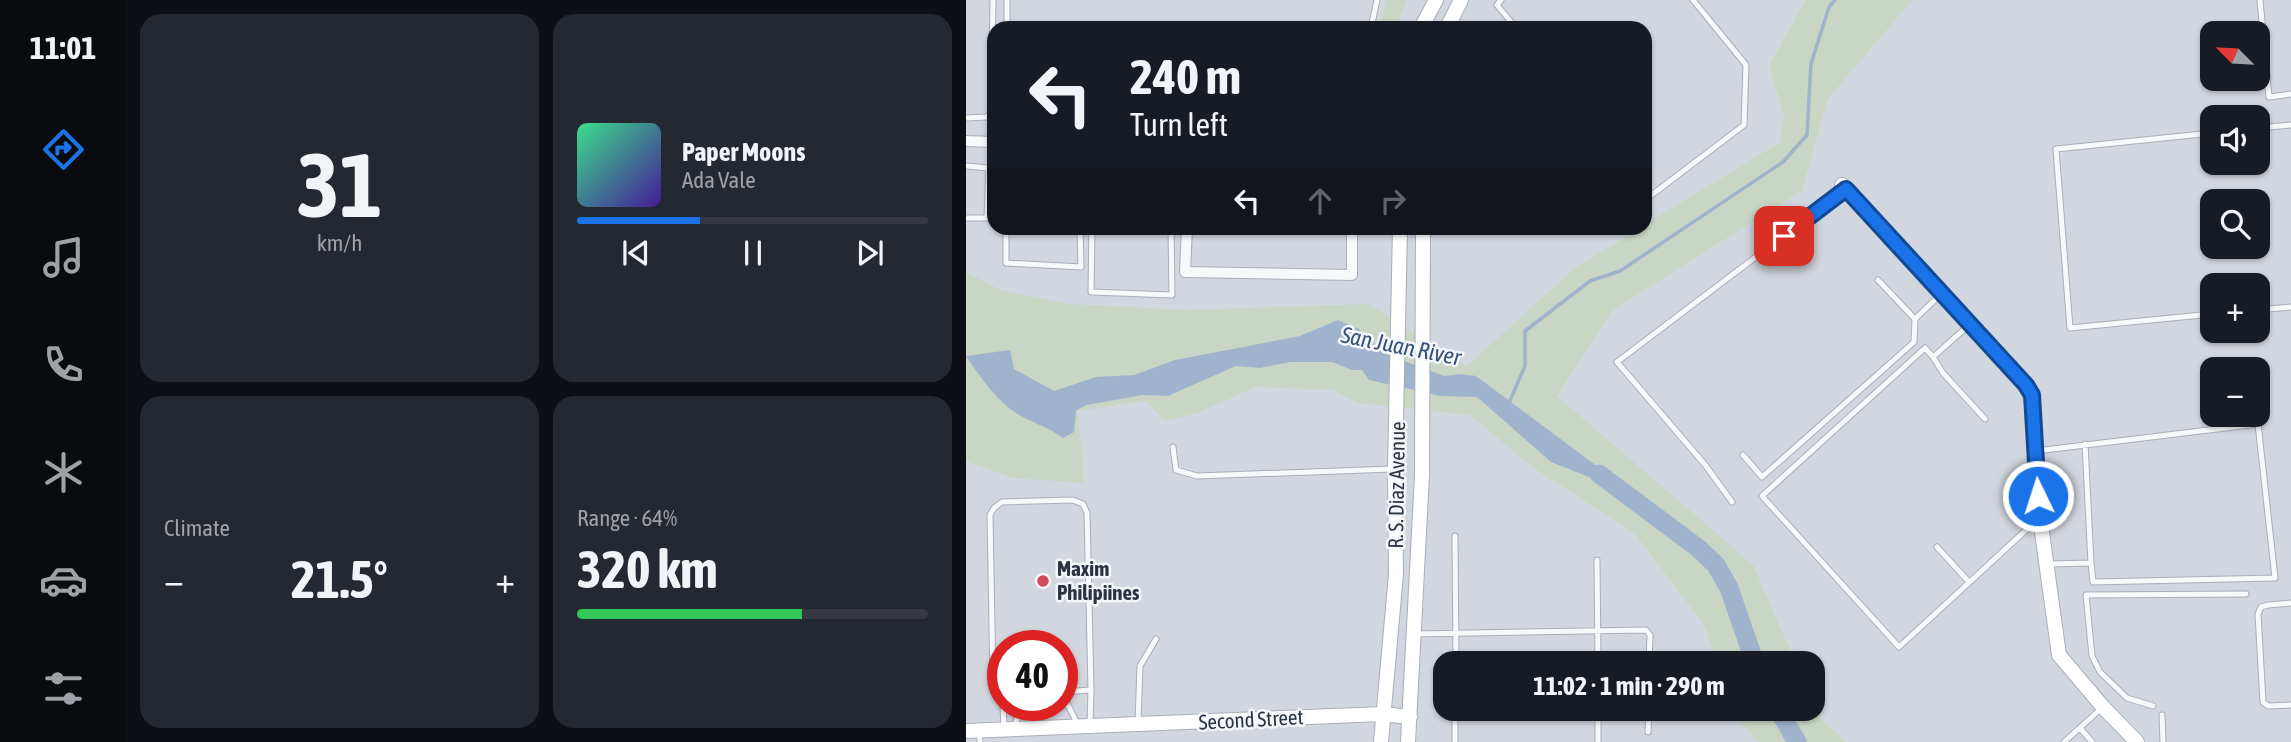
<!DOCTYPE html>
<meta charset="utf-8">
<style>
body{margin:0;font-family:"Asap Condensed",sans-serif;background:#242831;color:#f1f3f6;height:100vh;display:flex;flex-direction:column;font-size:26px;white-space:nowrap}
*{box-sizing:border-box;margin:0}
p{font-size:23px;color:#9ea1a6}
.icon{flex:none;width:38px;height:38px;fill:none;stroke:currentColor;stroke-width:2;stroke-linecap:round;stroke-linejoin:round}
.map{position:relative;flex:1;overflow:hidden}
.drawer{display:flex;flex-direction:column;gap:14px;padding:14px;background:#0d0f14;width:840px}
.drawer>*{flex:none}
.hud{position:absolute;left:21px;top:21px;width:665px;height:214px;border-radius:21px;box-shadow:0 2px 5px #0004;background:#171b24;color:#f1f3f6;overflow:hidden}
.needle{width:46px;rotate:294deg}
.fabs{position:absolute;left:1234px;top:21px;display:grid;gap:14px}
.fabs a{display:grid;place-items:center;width:70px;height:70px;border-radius:14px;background:#171b24;box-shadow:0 2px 5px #0004;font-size:35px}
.speed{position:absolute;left:21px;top:630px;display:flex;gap:14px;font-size:35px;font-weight:700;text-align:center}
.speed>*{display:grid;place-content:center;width:91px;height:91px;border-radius:50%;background:#171b24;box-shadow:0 2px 5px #0004;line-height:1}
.speed .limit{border:10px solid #d22;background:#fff;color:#111}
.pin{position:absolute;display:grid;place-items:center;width:60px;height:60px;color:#fff;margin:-30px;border-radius:14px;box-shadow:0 4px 10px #0006}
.me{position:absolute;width:77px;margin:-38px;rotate:356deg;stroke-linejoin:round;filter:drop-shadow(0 0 5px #0008)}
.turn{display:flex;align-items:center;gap:24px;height:147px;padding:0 28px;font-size:32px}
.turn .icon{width:91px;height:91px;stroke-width:2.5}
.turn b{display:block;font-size:49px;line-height:60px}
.lanes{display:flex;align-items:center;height:66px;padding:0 28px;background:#0003;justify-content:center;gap:35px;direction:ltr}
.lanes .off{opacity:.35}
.big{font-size:52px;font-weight:700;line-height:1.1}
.drawer .card{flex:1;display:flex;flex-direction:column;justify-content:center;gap:10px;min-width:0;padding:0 24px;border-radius:21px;background:#242831}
.drawer .dial{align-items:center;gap:0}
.dial b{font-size:91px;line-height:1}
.song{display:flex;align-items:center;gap:21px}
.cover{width:84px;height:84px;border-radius:10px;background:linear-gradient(135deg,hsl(150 70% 55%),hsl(260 70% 35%))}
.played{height:7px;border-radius:4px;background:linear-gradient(90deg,#1a73e8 35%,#363941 35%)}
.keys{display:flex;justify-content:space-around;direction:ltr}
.heat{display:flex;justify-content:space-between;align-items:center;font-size:38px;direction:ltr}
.charge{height:10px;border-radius:5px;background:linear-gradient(90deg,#34c759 64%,#363941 0)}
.drawer .tiles{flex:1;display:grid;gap:14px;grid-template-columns:repeat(2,1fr)}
.trip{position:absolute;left:467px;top:651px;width:392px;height:70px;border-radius:21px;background:#171b24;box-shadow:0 2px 5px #0004;font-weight:700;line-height:70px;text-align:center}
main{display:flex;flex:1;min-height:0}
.tabs{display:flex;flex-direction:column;width:126px;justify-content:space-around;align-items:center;background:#090b0e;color:#9ea1a6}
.tabs .icon{width:49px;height:49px}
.tabs .on{color:#1a73e8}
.tabs b{font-size:32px;color:#f1f3f6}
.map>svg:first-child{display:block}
.built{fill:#d2d6de;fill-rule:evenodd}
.green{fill:#c9d6c5}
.water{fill:#9fb4cc}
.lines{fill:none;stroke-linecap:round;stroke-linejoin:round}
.stream{stroke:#9fb4cc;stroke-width:3.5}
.river{stroke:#9fb4cc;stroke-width:19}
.lane-casing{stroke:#a9aeb7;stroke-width:7}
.street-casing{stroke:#a9aeb7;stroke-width:12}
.secondary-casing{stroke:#a9aeb7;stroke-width:16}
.lane{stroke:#f7f8fa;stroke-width:5}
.street{stroke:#f7f8fa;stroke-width:10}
.secondary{stroke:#fff;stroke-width:14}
.route-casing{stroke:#114b97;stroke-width:18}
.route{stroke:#1a73e8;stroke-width:12}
.poi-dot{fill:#d1495b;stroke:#f4f6f9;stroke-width:2.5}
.labels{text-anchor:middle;stroke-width:5;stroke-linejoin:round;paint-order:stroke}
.street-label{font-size:21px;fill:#2b3445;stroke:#f4f6f9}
.poi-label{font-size:21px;font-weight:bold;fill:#2b3445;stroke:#f4f6f9;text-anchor:start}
.water-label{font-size:23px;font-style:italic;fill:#34527a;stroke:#f4f6f9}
</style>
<main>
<nav class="tabs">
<b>11:01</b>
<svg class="icon on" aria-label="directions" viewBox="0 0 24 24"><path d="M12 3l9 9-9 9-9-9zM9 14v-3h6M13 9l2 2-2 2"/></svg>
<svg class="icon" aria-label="music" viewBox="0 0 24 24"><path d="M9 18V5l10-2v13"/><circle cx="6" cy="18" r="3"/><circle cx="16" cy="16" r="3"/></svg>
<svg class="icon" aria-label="phone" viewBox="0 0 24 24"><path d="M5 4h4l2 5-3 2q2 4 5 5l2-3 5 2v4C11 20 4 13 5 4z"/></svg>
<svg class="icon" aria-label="climate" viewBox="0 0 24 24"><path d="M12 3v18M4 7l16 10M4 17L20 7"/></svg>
<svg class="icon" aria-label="car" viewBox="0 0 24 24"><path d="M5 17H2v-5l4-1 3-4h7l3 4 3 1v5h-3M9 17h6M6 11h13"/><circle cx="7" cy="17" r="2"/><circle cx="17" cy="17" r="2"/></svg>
<svg class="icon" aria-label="filters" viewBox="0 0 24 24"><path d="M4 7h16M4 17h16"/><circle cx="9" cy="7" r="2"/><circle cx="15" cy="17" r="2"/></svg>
</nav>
<section class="drawer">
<div class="tiles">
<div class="card dial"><b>31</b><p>km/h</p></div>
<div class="card">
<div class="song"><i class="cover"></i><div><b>Paper Moons</b><p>Ada Vale</p></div></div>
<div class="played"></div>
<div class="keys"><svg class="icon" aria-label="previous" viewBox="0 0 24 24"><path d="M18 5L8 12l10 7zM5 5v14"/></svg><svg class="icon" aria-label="pause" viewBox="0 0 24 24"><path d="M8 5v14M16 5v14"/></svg><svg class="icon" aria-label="next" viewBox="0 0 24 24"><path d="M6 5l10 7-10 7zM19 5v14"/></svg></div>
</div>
<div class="card"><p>Climate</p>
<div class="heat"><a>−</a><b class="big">21.5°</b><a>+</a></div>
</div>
<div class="card"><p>Range · 64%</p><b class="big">320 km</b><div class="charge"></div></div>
</div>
</section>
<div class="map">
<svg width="1325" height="742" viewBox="0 0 1325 742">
<rect width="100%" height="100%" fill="#e4e7ec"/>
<path class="built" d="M0,0H839L803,66L818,117L814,142L679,224V28H28V228H674L610,267L570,470L668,533L739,627L751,663H480V709H766L769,717L793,742H0ZM37,646H96V705H37Z
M947,0H1325V742H880L854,717L847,701V663H830L786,565L590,396L646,311L836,191L862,99ZM1246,33H1292V79H1246ZM1246,117H1292V163H1246ZM1246,201H1292V247H1246ZM1246,285H1292V331H1246ZM1246,369H1292V415H1246Z"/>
<path class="green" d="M420,0H441L429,28H413Z
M839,0H947L862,99L836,191L646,311L591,396L787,565L830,663H751L739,627L668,533L570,470L504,415L392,403L367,390L290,387L231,413L199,421L180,401L112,411L118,483L47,478L0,461V272L34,290L103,304L219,310L403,304L501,366L610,267L674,228H679V224L814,142L818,117L803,66Z
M847,701L854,717L880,742H793L769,717L766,709H847Z"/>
<path class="water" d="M372,320L393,329L417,353L478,376L494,374L510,376L636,470L653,489L585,462L511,397L475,396L403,380L396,370H386L366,362H324L294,368L270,366L202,396L177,395L121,405L110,410L108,432L97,438C81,425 58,421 43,408C26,394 12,374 0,356L44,350L48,369L88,391L130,377L168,375L209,360L334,336Z"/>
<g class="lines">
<path class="stream" d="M543,403L559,366V331L624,281L654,271L817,162L841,135L845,64L863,7L869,0"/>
<path class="river" d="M633,474L732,548L750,565L763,588L789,663
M812,709L831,742"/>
<g class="lane-casing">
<path id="lane" d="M41,0V28
M535,0L531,5L550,28
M1294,0L1303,97L1325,94
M405,28L411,0
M0,118L21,117L25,112L27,0
M1292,128L1325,125
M1246,133L1090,149L1104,328L1246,314
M0,166L23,168L21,218
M679,192L683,197L778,125L780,65L727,0
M0,218H28
M40,228V263L115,267L114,228
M126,228L125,292L206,295L205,228
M912,280L949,319
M1292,310L1325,307
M1003,325L967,357L959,348L796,496L933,647L1071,520
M967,357L977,373L1019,419
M1119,444L1125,563
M207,447L210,470L231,476L426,469
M1070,451L1292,424L1309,578L1127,582L1125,563L1083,564
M777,455L796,477L948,342L949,319L974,295
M766,502L740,466L651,362L877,191
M489,536L490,663
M971,547L1003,582
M631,560L632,663
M1325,603L1302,605L1295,607L1292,614L1297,702L1302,706L1325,705
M448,634L680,630L684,635L683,663
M37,694L30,693L27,684L24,515L28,508L36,502L107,500L117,504L121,513L125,690L96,692
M37,705L38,727
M96,705H102L112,725
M1187,706L1161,698L1134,672L1126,656L1120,595L1280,594
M632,709V742
M1196,715L1197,742
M172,722L174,666L190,639
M124,724L125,690
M49,726L54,707L93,705
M1114,728L1126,742
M13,731L14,742
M682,732L683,709
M489,742V709
M1098,742L1137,707"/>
</g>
<g class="street-casing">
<path id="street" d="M0,141L28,142
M221,228L219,272L386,275V228"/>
</g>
<g class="secondary-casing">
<path id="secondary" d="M455,28L470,0
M481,28L495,0
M876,185L1060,385L1066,395L1074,518L1093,655L1137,707L1171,742
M0,731L417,714L444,717
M415,742L430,574L429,469L434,228
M442,742L456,475L457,228"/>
</g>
<use href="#lane" class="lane"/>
<use href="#street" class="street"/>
<use href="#secondary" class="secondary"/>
</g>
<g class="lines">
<g class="route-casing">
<path id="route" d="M818,236L880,189L1060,385L1066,395L1072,496"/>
</g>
<use href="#route" class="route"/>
</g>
<circle class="poi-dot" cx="77" cy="581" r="7"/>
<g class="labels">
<g class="street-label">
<text transform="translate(431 485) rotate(-89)" y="7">R. S. Diaz Avenue</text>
<text transform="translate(285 720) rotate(-3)" y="7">Second Street</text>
</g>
<g class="poi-label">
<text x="91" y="576">Maxim<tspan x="91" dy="24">Philipiines</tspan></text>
</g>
<g class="water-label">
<text transform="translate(435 346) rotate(11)" y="8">San Juan River</text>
</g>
</g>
</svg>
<div class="fabs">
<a><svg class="needle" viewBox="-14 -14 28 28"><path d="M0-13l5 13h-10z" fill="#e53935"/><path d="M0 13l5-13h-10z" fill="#9ea1a6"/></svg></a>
<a><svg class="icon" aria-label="sound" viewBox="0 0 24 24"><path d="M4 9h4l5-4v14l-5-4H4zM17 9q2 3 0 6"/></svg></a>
<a><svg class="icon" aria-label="search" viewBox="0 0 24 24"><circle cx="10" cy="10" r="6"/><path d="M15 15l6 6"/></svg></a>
<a>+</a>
<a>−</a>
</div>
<div class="speed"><div class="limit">40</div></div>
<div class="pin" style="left:818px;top:236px;background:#d93025"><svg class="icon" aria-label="arrive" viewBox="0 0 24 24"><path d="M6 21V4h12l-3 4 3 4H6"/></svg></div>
<svg class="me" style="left:1072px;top:496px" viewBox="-20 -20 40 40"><circle r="17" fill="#1a73e8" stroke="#fff" stroke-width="3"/><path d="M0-11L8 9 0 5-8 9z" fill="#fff"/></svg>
<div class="trip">11:02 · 1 min · 290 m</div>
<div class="hud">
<div class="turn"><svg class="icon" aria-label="left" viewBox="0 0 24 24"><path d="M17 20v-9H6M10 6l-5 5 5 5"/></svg><div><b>240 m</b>Turn left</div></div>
<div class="lanes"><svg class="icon" aria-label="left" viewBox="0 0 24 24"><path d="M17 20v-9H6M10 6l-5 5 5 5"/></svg><svg class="icon off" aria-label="ahead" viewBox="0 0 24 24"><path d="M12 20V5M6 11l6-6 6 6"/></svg><svg class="icon off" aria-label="right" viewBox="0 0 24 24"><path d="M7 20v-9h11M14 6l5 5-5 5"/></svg></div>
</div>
</div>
</main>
